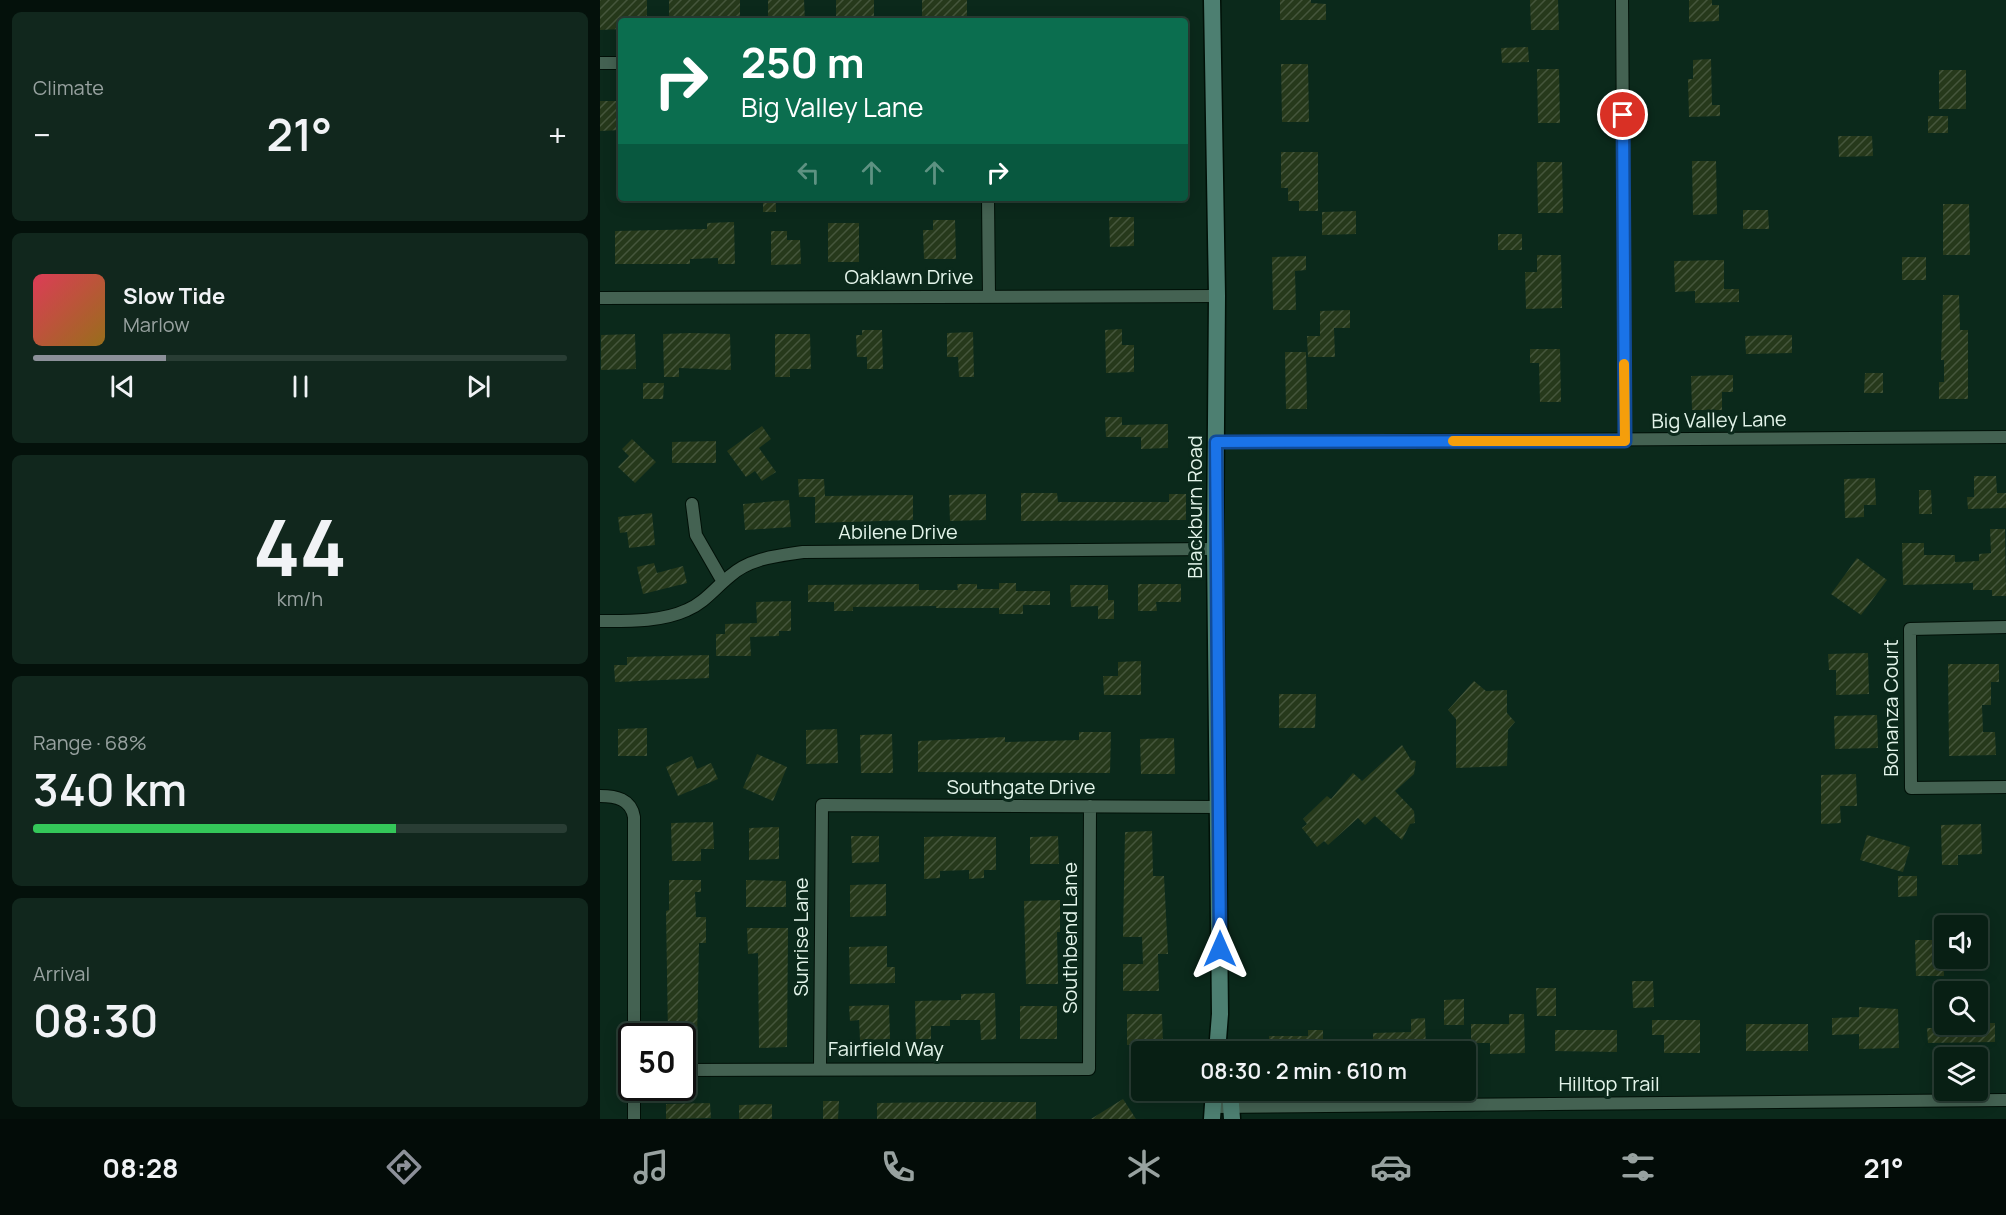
<!DOCTYPE html>
<meta charset="utf-8">
<style>
body{margin:0;font-family:Manrope,sans-serif;background:#11271d;color:#f1f3f6;height:100vh;display:flex;flex-direction:column;font-size:22px;white-space:nowrap}
*{box-sizing:border-box;margin:0}
p{font-size:20px;color:#98a2a0}
.icon{flex:none;width:33px;height:33px;fill:none;stroke:currentColor;stroke-width:2;stroke-linecap:round;stroke-linejoin:round}
.map{position:relative;flex:1;overflow:hidden}
.details{display:flex;flex-direction:column;gap:12px;padding:12px;background:#04110b;width:600px}
.details>*{flex:none}
.top-card{position:absolute;left:18px;top:18px;width:570px;height:183px;border-radius:6px;box-shadow:0 3px 15px #0003,0 0 0 2px #293d34;background:#0b6e4f;color:#fff;overflow:hidden}
.fabs{position:absolute;left:1334px;top:915px;display:grid;gap:12px}
.fabs a{display:grid;place-items:center;width:54px;height:54px;border-radius:6px;background:#081f14;box-shadow:0 3px 15px #0003,0 0 0 2px #293d34;font-size:30px}
.speed{position:absolute;left:18px;top:1023px;display:flex;gap:12px;font-size:30px;font-weight:700;text-align:center}
.speed>*{display:grid;place-content:center;width:78px;height:78px;border-radius:50%;background:#081f14;box-shadow:0 3px 15px #0003,0 0 0 2px #293d34;line-height:1}
.speed .limit{border:3px solid #111;border-radius:9px;background:#fff;color:#111}
.pin{position:absolute;display:grid;place-items:center;width:51px;height:51px;color:#fff;margin:-26px;border:3px solid #fff;border-radius:50%;box-shadow:0 2px 6px #0007}
.me{position:absolute;width:66px;margin:-33px;rotate:0deg;stroke-linejoin:round;filter:drop-shadow(0 0 4px #0008)}
.turn{display:flex;align-items:center;gap:21px;height:126px;padding:0 24px;font-size:27px}
.turn .icon{width:78px;height:78px;stroke-width:2.5}
.turn b{display:block;font-size:42px;line-height:51px}
.lanes{display:flex;align-items:center;height:57px;padding:0 24px;background:#0003;justify-content:center;gap:30px;direction:ltr}
.lanes .off{opacity:.35}
.big{font-size:45px;font-weight:600;line-height:1.1}
.details .widget{flex:1;display:flex;flex-direction:column;justify-content:center;gap:9px;min-width:0;padding:0 21px;border-radius:9px;background:#11271d}
.details .dial{align-items:center;gap:0}
.dial b{font-size:78px;line-height:1}
.song{display:flex;align-items:center;gap:18px}
.cover{width:72px;height:72px;border-radius:9px;background:linear-gradient(135deg,hsl(350 70% 55%),hsl(40 70% 35%))}
.played{height:6px;border-radius:3px;background:linear-gradient(90deg,#8c9099 25%,#293d34 25%)}
.keys{display:flex;justify-content:space-around;direction:ltr}
.heat{display:flex;justify-content:space-between;align-items:center;font-size:33px;direction:ltr}
.charge{height:9px;border-radius:4px;background:linear-gradient(90deg,#34c759 68%,#293d34 0)}
.trip{position:absolute;left:531px;top:1041px;width:345px;height:60px;border-radius:6px;background:#081f14;box-shadow:0 3px 15px #0003,0 0 0 2px #293d34;font-weight:600;line-height:60px;text-align:center}
.dock{display:flex;height:96px;justify-content:space-around;align-items:center;background:#030c08;color:#98a2a0}
.dock .icon{width:42px;height:42px}
.dock .current{color:#8c9099}
.dock b{font-size:27px;color:#f1f3f6}
main{display:flex;flex:1;min-height:0}
.map>svg:first-child{display:block}
.building{fill:url(#building-hatch)}
.lines{fill:none;stroke-linecap:round;stroke-linejoin:round}
.minor-casing{stroke:#001007;stroke-width:14}
.secondary-casing{stroke:#001007;stroke-width:19}
.minor{stroke:#446252;stroke-width:12}
.secondary{stroke:#4d7f71;stroke-width:16}
.route-casing{stroke:#114b97;stroke-width:15}
.route{stroke:#1a73e8;stroke-width:10}
.slow{stroke:#f59e0b;stroke-width:10}
.labels{text-anchor:middle;stroke-width:6;stroke-linejoin:round;paint-order:stroke}
.street-label{font-size:20px;fill:#e3f4ea;stroke:#0b291b}
</style>
<main>
<section class="details">
<div class="widget"><p>Climate</p>
<div class="heat"><a>−</a><b class="big">21°</b><a>+</a></div>
</div>
<div class="widget">
<div class="song"><i class="cover"></i><div><b>Slow Tide</b><p>Marlow</p></div></div>
<div class="played"></div>
<div class="keys"><svg class="icon" aria-label="previous" viewBox="0 0 24 24"><path d="M18 5L8 12l10 7zM5 5v14"/></svg><svg class="icon" aria-label="pause" viewBox="0 0 24 24"><path d="M8 5v14M16 5v14"/></svg><svg class="icon" aria-label="next" viewBox="0 0 24 24"><path d="M6 5l10 7-10 7zM19 5v14"/></svg></div>
</div>
<div class="widget dial"><b>44</b><p>km/h</p></div>
<div class="widget"><p>Range · 68%</p><b class="big">340 km</b><div class="charge"></div></div>
<div class="widget"><p>Arrival</p><b class="big">08:30</b></div>
</section>
<div class="map">
<svg width="1406" height="1119" viewBox="0 0 1406 1119">
<defs>
<pattern id="building-hatch" width="6" height="6" patternUnits="userSpaceOnUse" patternTransform="scale(1.5)"><rect width="6" height="6" fill="#26391b"/><path d="M-1 1l2-2M0 6l6-6M5 7l2-2" fill="none" stroke="#45563c"/></pattern>
</defs>
<rect width="100%" height="100%" fill="#0b291b"/>
<path class="building" d="M0,0H47V21H21V29L0,30Z
M69,0H140V21H69Z
M168,0H204L205,21H168Z
M236,0H274V21H236Z
M322,0H367V21H322Z
M680,0H711V3L726,4V20H680Z
M930,0H958L959,30H931Z
M1089,0H1112V5H1119V21L1089,22Z
M928,47L929,62L902,63L901,48Z
M1111,59L1112,105H1120V116L1089,117L1088,79H1093V60Z
M681,64H708L709,122H682Z
M937,69H959L960,123H938Z
M1339,70H1366V109H1339Z
M0,101H21V130L0,131Z
M1328,116H1348V133H1328Z
M1238,136H1272L1273,156L1239,157Z
M681,152H718V211H699V201H688V188H681Z
M1092,161H1116L1117,214L1093,215Z
M937,162H962L963,213H938Z
M163,198H176V212H163Z
M1343,204H1369L1370,255H1343Z
M1143,210H1168L1169,229H1143Z
M756,211V234L722,235V212Z
M509,217H534V246L510,247Z
M333,220H355L356,259H324L323,230H333Z
M134,222L135,264H118V258L90,259V264H15V231L107,229V223Z
M228,223H259V262H228Z
M171,231H187V240H200L201,264L171,265Z
M898,234H922V250H898Z
M937,255H961L962,308L926,309L925,272H937Z
M706,256V270L695,271L696,310H673L672,257Z
M1302,257H1326V280H1302Z
M1124,260V289H1139V302L1095,303V291L1075,292L1074,261Z
M1343,295H1359L1360,330H1368V399H1339V382H1344V360H1341Z
M750,310V328H734L735,357H708L707,336H720V311Z
M522,329V345H534V372L506,373L505,330Z
M262,330H282L283,369H267V357H257L256,335H262Z
M373,332L374,377H359L358,357H347V333Z
M90,333L130,334L131,370L79,368V377H64L63,334Z
M35,334L36,369L1,370V335Z
M175,334H210L211,369H190V377H175Z
M1192,335V353L1146,354L1145,336Z
M930,349H960L961,402H940L939,363H930Z
M685,352H706L707,409H686Z
M1265,373H1283V393H1264Z
M1133,375V392H1122V410H1092L1091,376Z
M43,383H64L63,399H43Z
M505,417H522V425L568,424V448L541,449V437H506Z
M162,426L171,439L159,448L176,472L162,481L155,471L146,477L127,451Z
M32,439L56,462L35,483L18,467L29,456L22,449Z
M116,441V463H72V442Z
M1374,476H1396L1397,493H1406V508L1368,509L1367,497H1374Z
M1275,478L1276,505H1264V517L1245,518L1244,479Z
M198,479H224L225,496L313,495V520L215,523V497H199Z
M1319,490H1331L1332,514H1319Z
M421,493H457L458,502H569V494H586V520L421,521Z
M386,494V520L350,521L349,495Z
M189,500L191,527L145,530L143,504Z
M52,513L55,545L29,548L27,532L20,533L18,517Z
M1390,529H1405L1406,596H1392V590H1373V583L1303,585L1302,543H1324V555H1355V562L1379,561V554L1391,553Z
M1257,558L1287,580L1261,615L1231,594Z
M54,563L57,573L83,566L87,583L43,594L37,567Z
M399,583H416V591H450V605H423V614H399V608H336V606L253,607V611H234V602H208V585L319,584V590H358L357,584H377V589H399Z
M538,584H581V602H556L557,611H538Z
M470,585H508V600H514V619H498V606L471,607Z
M191,601V631H179V636L150,637L151,656H116V634H125V624L157,623L156,602Z
M1268,653L1269,694L1236,695V670H1229L1228,654Z
M109,655V678L15,682L14,665H27V657Z
M541,661V695H504L503,676H518V662Z
M1348,664H1399V682H1391V705H1382L1383,732H1395L1396,755L1349,756Z
M874,681L886,691L907,690V713L915,722L908,730L907,766L856,768V719L848,710Z
M679,694H716L715,728H679Z
M1277,715L1278,748L1235,749L1234,716Z
M47,728V756H18V729Z
M237,729L238,763L206,764V730Z
M479,732H511L510,773L318,772V741L405,737V742L479,740Z
M292,734L293,773H261L260,735Z
M574,738L575,774H541L540,739Z
M802,745L811,760L816,761L814,774L795,791L814,811L815,823L810,824L802,840L775,816L765,825L758,818L728,845L724,841L717,847L702,828L707,824L703,819L727,796L731,799L753,773L762,781Z
M157,754L187,767L173,801L143,788Z
M92,756L97,769L111,763L118,779L78,796L66,767Z
M1256,774L1257,806H1240L1241,823L1221,824V775Z
M113,822L114,849H101V861H72L71,823Z
M1381,824L1382,854L1358,855V865H1342L1341,825Z
M179,827V859L149,860V828Z
M552,831L553,876H564L568,954H558L559,991H523V964H543L542,937H523L525,832Z
M1267,835L1310,847L1303,872L1260,860Z
M251,836H279V862L252,863Z
M351,836L396,837V870H384V878L369,879V870L340,871V878L324,879V837Z
M458,836L459,864H430V837Z
M1298,876H1317V896L1298,897Z
M69,880H101V892H95L96,917H106V943H99L97,1040L82,1041V1036H68L66,911L69,910Z
M146,880L186,881V907H146Z
M286,884V916L250,917V885Z
M460,900V932H457L458,984H426L424,901Z
M147,928H188L187,1047L159,1048L158,953L148,954Z
M1315,940H1343L1344,976H1316Z
M287,946V967H295V983L250,984L249,947Z
M1032,981H1053L1054,1007L1033,1008Z
M936,988H956V1016H937Z
M395,993L396,1039L381,1040L380,1020H350V1026H331V1039H316L315,1001L361,1000V994Z
M864,999V1025H844V1000Z
M289,1005L290,1039L260,1040L259,1020L250,1021L249,1006Z
M420,1006H457V1039H420Z
M1259,1007L1298,1009L1299,1048L1259,1049V1034L1232,1035V1018L1259,1017Z
M527,1014H562L563,1044L527,1045Z
M909,1014H924L925,1053L890,1054V1043H871V1024H909Z
M825,1018L826,1052L773,1050V1033L811,1032V1019Z
M1052,1020H1100V1053H1064V1035H1052Z
M1377,1023H1395V1042L1328,1043L1327,1028H1334V1024Z
M1146,1024H1208V1051H1146Z
M708,1030H723V1052H669V1036H708Z
M955,1030H1017V1052L955,1051Z
M530,1070H542V1085H530Z
M523,1099L536,1119H491Z
M223,1101H239L238,1119H223Z
M347,1102H436V1119H277V1103Z
M110,1103L111,1118L66,1119V1104Z
M172,1104V1119H139V1105Z"/>
<g class="lines">
<g class="minor-casing">
<path id="minor" d="M1022,0L1025,441
M0,63H21
M388,198L389,296
M0,298L617,296
M616,442L1406,437
M92,504L96,535L123,582
M0,621C28,621 61,622 87,610C104,603 115,588 130,576C150,558 177,556 203,552L615,549
M1406,627L1310,629L1311,788L1406,787
M0,796C16,796 31,799 34,817V1036
M220,1069L222,805L619,807
M82,1070L489,1069L490,806
M34,1088V1119
M613,1107L1406,1100"/>
</g>
<g class="secondary-casing">
<path id="secondary" d="M612,0L617,296L615,549L620,1014L617,1052
M630,1090L632,1119
M612,1119L614,1090"/>
</g>
<use href="#minor" class="minor"/>
<use href="#secondary" class="secondary"/>
</g>
<g class="lines">
<g class="route-casing">
<path id="route" d="M620,949L616,442L1025,441L1023,115"/>
</g>
<use href="#route" class="route"/>
<path class="slow" d="M853,441H1025L1024,364"/>
</g>
<g class="labels">
<g class="street-label">
<text x="309" y="284">Oaklawn Drive</text>
<text transform="translate(1119 420) rotate(-1)" y="7">Big Valley Lane</text>
<text transform="translate(595 507) rotate(-90)" y="7">Blackburn Road</text>
<text x="298" y="539">Abilene Drive</text>
<text transform="translate(1291 708) rotate(-90)" y="7">Bonanza Court</text>
<text x="421" y="794">Southgate Drive</text>
<text transform="translate(201 937) rotate(-90)" y="7">Sunrise Lane</text>
<text transform="translate(470 938) rotate(-90)" y="7">Southbend Lane</text>
<text x="286" y="1056">Fairfield Way</text>
<text x="1009" y="1091">Hilltop Trail</text>
</g>
</g>
</svg>
<div class="fabs">
<a><svg class="icon" aria-label="sound" viewBox="0 0 24 24"><path d="M4 9h4l5-4v14l-5-4H4zM17 9q2 3 0 6"/></svg></a>
<a><svg class="icon" aria-label="search" viewBox="0 0 24 24"><circle cx="10" cy="10" r="6"/><path d="M15 15l6 6"/></svg></a>
<a><svg class="icon" aria-label="layers" viewBox="0 0 24 24"><path d="M12 4l9 5-9 5-9-5zM3 14l9 5 9-5"/></svg></a>
</div>
<div class="speed"><div class="limit">50</div></div>
<div class="pin" style="left:1023px;top:115px;background:#d93025"><svg class="icon" aria-label="arrive" viewBox="0 0 24 24"><path d="M6 21V4h12l-3 4 3 4H6"/></svg></div>
<svg class="me" style="left:620px;top:949px" viewBox="-20 -20 40 40"><path d="M0-17L14 15 0 8-14 15z" fill="#1a73e8" stroke="#fff" stroke-width="4"/></svg>
<div class="trip">08:30 · 2 min · 610 m</div>
<div class="top-card">
<div class="turn"><svg class="icon" aria-label="right" viewBox="0 0 24 24"><path d="M7 20v-9h11M14 6l5 5-5 5"/></svg><div><b>250 m</b>Big Valley Lane</div></div>
<div class="lanes"><svg class="icon off" aria-label="left" viewBox="0 0 24 24"><path d="M17 20v-9H6M10 6l-5 5 5 5"/></svg><svg class="icon off" aria-label="ahead" viewBox="0 0 24 24"><path d="M12 20V5M6 11l6-6 6 6"/></svg><svg class="icon off" aria-label="ahead" viewBox="0 0 24 24"><path d="M12 20V5M6 11l6-6 6 6"/></svg><svg class="icon" aria-label="right" viewBox="0 0 24 24"><path d="M7 20v-9h11M14 6l5 5-5 5"/></svg></div>
</div>
</div>
</main>
<nav class="dock">
<b>08:28</b>
<svg class="icon current" aria-label="directions" viewBox="0 0 24 24"><path d="M12 3l9 9-9 9-9-9zM9 14v-3h6M13 9l2 2-2 2"/></svg>
<svg class="icon" aria-label="music" viewBox="0 0 24 24"><path d="M9 18V5l10-2v13"/><circle cx="6" cy="18" r="3"/><circle cx="16" cy="16" r="3"/></svg>
<svg class="icon" aria-label="phone" viewBox="0 0 24 24"><path d="M5 4h4l2 5-3 2q2 4 5 5l2-3 5 2v4C11 20 4 13 5 4z"/></svg>
<svg class="icon" aria-label="climate" viewBox="0 0 24 24"><path d="M12 3v18M4 7l16 10M4 17L20 7"/></svg>
<svg class="icon" aria-label="car" viewBox="0 0 24 24"><path d="M5 17H2v-5l4-1 3-4h7l3 4 3 1v5h-3M9 17h6M6 11h13"/><circle cx="7" cy="17" r="2"/><circle cx="17" cy="17" r="2"/></svg>
<svg class="icon" aria-label="filters" viewBox="0 0 24 24"><path d="M4 7h16M4 17h16"/><circle cx="9" cy="7" r="2"/><circle cx="15" cy="17" r="2"/></svg>
<b>21°</b>
</nav>
